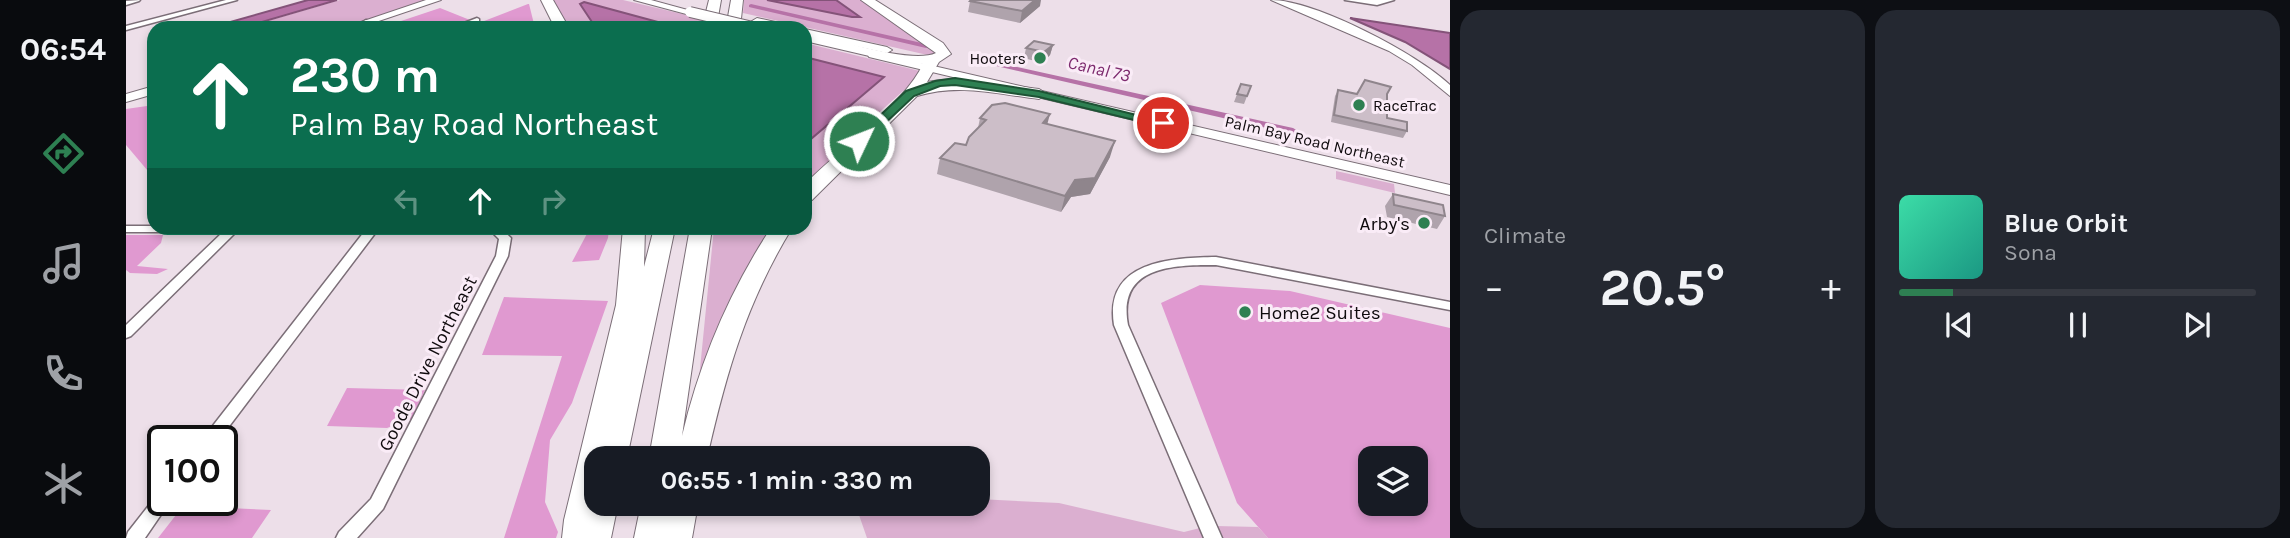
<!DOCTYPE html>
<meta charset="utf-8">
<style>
body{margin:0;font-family:Karla,sans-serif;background:#242831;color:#f1f3f6;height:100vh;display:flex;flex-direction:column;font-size:26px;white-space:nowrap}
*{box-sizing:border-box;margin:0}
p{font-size:23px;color:#9ea1a6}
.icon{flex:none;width:38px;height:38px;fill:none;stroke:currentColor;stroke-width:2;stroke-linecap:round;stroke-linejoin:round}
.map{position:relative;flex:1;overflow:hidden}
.panel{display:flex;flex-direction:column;gap:10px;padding:10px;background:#0d0f14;width:840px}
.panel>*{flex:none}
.hud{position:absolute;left:21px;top:21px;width:665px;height:214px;border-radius:21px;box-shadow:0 4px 10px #0003;background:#0b6e4f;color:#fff;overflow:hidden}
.buttons{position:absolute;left:1232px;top:446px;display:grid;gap:14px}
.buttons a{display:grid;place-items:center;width:70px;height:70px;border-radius:14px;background:#171b24;box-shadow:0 4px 10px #0003;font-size:35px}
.speed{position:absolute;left:21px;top:425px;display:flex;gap:14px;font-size:35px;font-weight:700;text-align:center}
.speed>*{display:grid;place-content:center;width:91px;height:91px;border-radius:50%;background:#171b24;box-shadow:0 4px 10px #0003;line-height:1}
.speed .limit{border:4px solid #111;border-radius:10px;background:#fff;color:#111}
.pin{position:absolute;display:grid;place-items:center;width:60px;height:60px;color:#fff;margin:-30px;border:4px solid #fff;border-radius:50%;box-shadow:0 2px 7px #0007}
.me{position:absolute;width:77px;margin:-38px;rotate:47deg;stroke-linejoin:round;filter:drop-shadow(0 0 5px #0008)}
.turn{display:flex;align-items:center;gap:24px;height:147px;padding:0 28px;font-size:32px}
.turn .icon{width:91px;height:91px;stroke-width:2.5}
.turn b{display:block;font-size:49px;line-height:60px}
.lanes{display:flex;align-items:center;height:66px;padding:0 28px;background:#0003;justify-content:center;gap:35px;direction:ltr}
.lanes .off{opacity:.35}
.big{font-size:52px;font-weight:700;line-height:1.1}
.panel .tile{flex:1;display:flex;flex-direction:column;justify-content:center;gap:10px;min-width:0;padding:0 24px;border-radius:21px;background:#242831}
.song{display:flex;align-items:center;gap:21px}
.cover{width:84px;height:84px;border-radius:10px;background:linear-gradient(135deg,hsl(160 70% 55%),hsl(170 70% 35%))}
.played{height:7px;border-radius:4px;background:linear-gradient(90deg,#2e8052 15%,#363941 15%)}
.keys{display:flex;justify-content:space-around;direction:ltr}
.heat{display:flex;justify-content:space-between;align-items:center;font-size:38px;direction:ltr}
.panel .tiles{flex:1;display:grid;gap:10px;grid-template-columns:repeat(2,1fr)}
.trip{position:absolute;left:458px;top:446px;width:406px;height:70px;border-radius:21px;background:#171b24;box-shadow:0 4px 10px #0003;font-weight:700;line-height:70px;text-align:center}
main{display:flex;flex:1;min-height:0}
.tabs{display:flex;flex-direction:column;width:126px;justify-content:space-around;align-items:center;background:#090b0e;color:#9ea1a6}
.tabs .icon{width:49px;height:49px}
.tabs .current{color:#2e8052}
.tabs b{font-size:32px;color:#f1f3f6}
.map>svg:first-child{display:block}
.green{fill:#dbafd0}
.forest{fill:#e099d0;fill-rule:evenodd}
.water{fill:#b672a7;stroke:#845379;stroke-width:2}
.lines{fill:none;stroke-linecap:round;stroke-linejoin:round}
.canal{fill:#b672a7;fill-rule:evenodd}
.street-casing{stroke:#7b6e77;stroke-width:3}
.secondary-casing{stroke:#7b6e77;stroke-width:2}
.highway-casing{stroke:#7b6e77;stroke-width:2}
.street{fill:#fff;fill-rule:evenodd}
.secondary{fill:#fff;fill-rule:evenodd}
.highway{fill:#fff;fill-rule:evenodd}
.secondary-bridge-casing{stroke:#7b6e77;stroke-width:12;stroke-linecap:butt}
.secondary-bridge{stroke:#fff;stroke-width:10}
.wall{fill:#afa3ac}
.shaded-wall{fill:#8f858c}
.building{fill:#ccbec8;stroke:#8f858c;stroke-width:2}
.route{fill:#2e8052;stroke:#1e5335;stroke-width:2}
.poi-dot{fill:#2e8052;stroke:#faecf7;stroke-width:2.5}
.labels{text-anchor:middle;stroke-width:6;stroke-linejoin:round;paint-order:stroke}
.far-poi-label{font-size:16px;fill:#0f0a0d;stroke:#faecf7;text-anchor:end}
.far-street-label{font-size:16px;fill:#0f0a0d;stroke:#faecf7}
.far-water-label{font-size:18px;font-style:italic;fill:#7d2a6e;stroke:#faecf7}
.poi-label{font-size:19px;fill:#0f0a0d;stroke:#faecf7;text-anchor:end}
.street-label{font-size:19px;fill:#0f0a0d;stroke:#faecf7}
</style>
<main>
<nav class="tabs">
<b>06:54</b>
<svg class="icon current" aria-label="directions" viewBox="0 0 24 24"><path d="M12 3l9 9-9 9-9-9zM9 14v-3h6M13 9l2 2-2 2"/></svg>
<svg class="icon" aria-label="music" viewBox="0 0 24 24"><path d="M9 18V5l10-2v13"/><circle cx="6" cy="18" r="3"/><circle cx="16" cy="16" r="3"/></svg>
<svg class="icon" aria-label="phone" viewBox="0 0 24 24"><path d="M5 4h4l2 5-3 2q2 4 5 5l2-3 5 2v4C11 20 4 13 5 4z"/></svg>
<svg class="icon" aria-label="climate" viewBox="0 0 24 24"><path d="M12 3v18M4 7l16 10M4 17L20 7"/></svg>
</nav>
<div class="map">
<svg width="1324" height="538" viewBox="0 0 1324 538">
<rect width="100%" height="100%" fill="#eddfe9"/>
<path class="green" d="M214,0H306L218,28H118Z
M426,0H497L578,19L576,28H554L458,2L454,4L470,28H441Z
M618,0H641L732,17L710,0H738L812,52L806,56L617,13Z
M679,43L798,72L726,137L721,149L679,191V144L758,77L679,57Z
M1210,171L1268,184L1269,193L1210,179Z
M588,228H651L634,253L571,399Z
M852,499L933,503L1058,532L1074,528L1078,538H741L733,515L766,504H852Z
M1090,526L1132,527L1142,538H1095Z"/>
<path class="forest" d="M403,4L409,28H340L402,4Z
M314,8L344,20C319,29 297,31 272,22Z
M28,105V177H27L0,145V109Z
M464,228H483L482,238L473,260L446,262Z
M0,235H37L35,243L11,266L42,269L31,274L4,273L0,270Z
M1074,285L1164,291L1324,328V538H1142L1111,503L1035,303ZM1244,458H1290V504H1244Z
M378,297L482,301L446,403L424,440L419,502L432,532L430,538H378L436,356L356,355Z
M221,388L299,390L285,419L261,428L201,426Z
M57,506L145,510L126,538H32Z"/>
<path class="water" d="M182,0H211L115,28H83Z
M641,0H710L734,17H726Z
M458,2L554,28H470L454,4Z
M1224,18L1324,33V69L1279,42Z
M679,57L758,77L679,144Z"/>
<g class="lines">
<path class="canal" d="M625,4L800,44L804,46L800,48L623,7V5Z
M850,58L1167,128L1172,131L1167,134L853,62L849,60Z"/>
<g class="street-casing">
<path id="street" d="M14,0L13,1L0,5V1Z
M100,0H111L0,30V26Z
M1219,0H1268L1251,5Z
M351,18L353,19V21L336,28H325Z
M240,20L266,26L267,28H255L238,23L237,22Z
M0,226H28V228H374L385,238L382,256L257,509L231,538H210L213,532L245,499L370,256L373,239L367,233L346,231L250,232L92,441H75L238,232H110L5,336L0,338V325L97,232H0Z
M1090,257L1324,302V310L1090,265C1047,265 991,266 1002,325L1096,538H1078L988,325C978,261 1044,258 1090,257Z
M37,493V500H45L19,538H0L2,532L31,495Z"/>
</g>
<g class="secondary-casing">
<path id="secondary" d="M300,0H315L232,28H217Z
M508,0H525L569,12L564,15Z
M1145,0C1189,0 1292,54 1324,85V96L1286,65L1263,51Z
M631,18L667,26L668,28H649L627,23L626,21Z
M679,29L761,47L766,50L761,53L679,35Z
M747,52L1324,185V195L743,57L742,55Z
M28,86V94L0,102V94Z"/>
</g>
<g class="highway-casing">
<path id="highway" d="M415,0H427L443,28H429Z
M583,0H595L590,28H576Z
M605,0H617L614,28H600Z
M735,0H749L817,43L825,54L813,62L801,82C839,75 875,85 913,89L921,94L913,99C870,94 833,83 791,96L686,200L679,202V184C711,151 779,104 797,64L752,58L679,41V33C708,38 785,65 810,53Z
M497,228H519L518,267L528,228H549L501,458H471V504H492L485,538H436L438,520L490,305Z
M564,228H586L556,436C574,361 603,292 645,228H666C620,303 600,374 581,458H523Z
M515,504H572L566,538H508Z"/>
</g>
<use href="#street" class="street"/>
<use href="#secondary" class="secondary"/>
<use href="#highway" class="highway"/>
<g class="secondary-bridge-casing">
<path id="secondary-bridge" d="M564,12L631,28"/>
</g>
<use href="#secondary-bridge" class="secondary-bridge"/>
</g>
<path class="wall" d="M844,1L914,6L894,23L842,12Z
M927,45L924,55L916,63L898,58L900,48Z
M1115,84L1125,86L1118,104L1108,102Z
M1212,90L1231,94H1261V118L1281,131L1277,138L1205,122L1209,96Z
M854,118L922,124L984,157L964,194L945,197L935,212L811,174L814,158L840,145L852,128Z
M1267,194L1319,216L1311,229L1261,217L1259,206Z"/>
<path class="shaded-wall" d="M909,0H915L914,6L894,23L896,11Z
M927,45L924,55L916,63L918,52Z
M924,114L920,129L917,123Z
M989,141L984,157L964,194L945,197L935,212L939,196L949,180Z"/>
<path class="building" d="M845,0H909L896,11L844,1Z
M908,41L927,45L918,52L900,48Z
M1239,80L1265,87L1261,94V118L1281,122V131L1208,115L1212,90L1231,94Z
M1115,84L1125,86L1121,96L1111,94Z
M879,103L924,114L917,123L989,141L969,178L949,180L939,196L814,158L829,143L840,145L843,137L860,120L854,118L866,105Z
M1267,194L1317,205L1319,216L1268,205Z"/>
<path class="route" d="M829,78L913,91L1043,123L1037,127L913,97L829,85L814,86L788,96L738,143L733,144L727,141L780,91L809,81Z"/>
<g class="poi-dot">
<circle cx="914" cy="58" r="7"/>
<circle cx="1233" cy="105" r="7"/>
<circle cx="1298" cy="223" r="7"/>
<circle cx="1119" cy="312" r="7"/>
</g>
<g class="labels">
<g class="far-poi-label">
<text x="900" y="64">Hooters</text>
<text x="1247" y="111" text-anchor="start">RaceTrac</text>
</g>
<g class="far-street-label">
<text transform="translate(1189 141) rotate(13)" y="6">Palm Bay Road Northeast</text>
</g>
<g class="far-water-label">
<text transform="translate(973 69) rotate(13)" y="6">Canal 73</text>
</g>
<g class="poi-label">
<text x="1284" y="230">Arby's</text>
<text x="1133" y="319" text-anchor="start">Home2 Suites</text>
</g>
<g class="street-label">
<text transform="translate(301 363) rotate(-63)" y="7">Goode Drive Northeast</text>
</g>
</g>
</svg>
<div class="buttons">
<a><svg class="icon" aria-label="layers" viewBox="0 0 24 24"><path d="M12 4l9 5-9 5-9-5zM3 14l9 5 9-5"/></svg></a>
</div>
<div class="speed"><div class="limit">100</div></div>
<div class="pin" style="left:1037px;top:123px;background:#d93025"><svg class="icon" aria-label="arrive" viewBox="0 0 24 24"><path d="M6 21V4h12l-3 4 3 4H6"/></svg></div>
<svg class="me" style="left:733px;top:141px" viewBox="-20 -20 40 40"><circle r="17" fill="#2e8052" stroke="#fff" stroke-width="3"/><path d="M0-11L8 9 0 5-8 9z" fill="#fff"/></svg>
<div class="trip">06:55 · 1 min · 330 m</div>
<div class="hud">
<div class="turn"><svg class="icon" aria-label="ahead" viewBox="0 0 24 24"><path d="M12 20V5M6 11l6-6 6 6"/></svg><div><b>230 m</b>Palm Bay Road Northeast</div></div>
<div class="lanes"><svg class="icon off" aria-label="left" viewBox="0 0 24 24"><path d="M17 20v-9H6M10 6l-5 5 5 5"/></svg><svg class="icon" aria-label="ahead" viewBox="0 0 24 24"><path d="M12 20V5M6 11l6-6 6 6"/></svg><svg class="icon off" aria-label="right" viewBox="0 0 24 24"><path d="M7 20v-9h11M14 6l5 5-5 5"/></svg></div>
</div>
</div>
<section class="panel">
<div class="tiles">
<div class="tile"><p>Climate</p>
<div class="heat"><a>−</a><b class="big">20.5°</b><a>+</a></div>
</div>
<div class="tile">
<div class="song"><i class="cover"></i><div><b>Blue Orbit</b><p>Sona</p></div></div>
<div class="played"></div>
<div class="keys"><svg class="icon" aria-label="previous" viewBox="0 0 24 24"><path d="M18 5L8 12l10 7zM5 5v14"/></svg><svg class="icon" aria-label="pause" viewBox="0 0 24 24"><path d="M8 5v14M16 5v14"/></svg><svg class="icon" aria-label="next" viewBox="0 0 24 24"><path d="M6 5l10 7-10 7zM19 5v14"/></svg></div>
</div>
</div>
</section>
</main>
